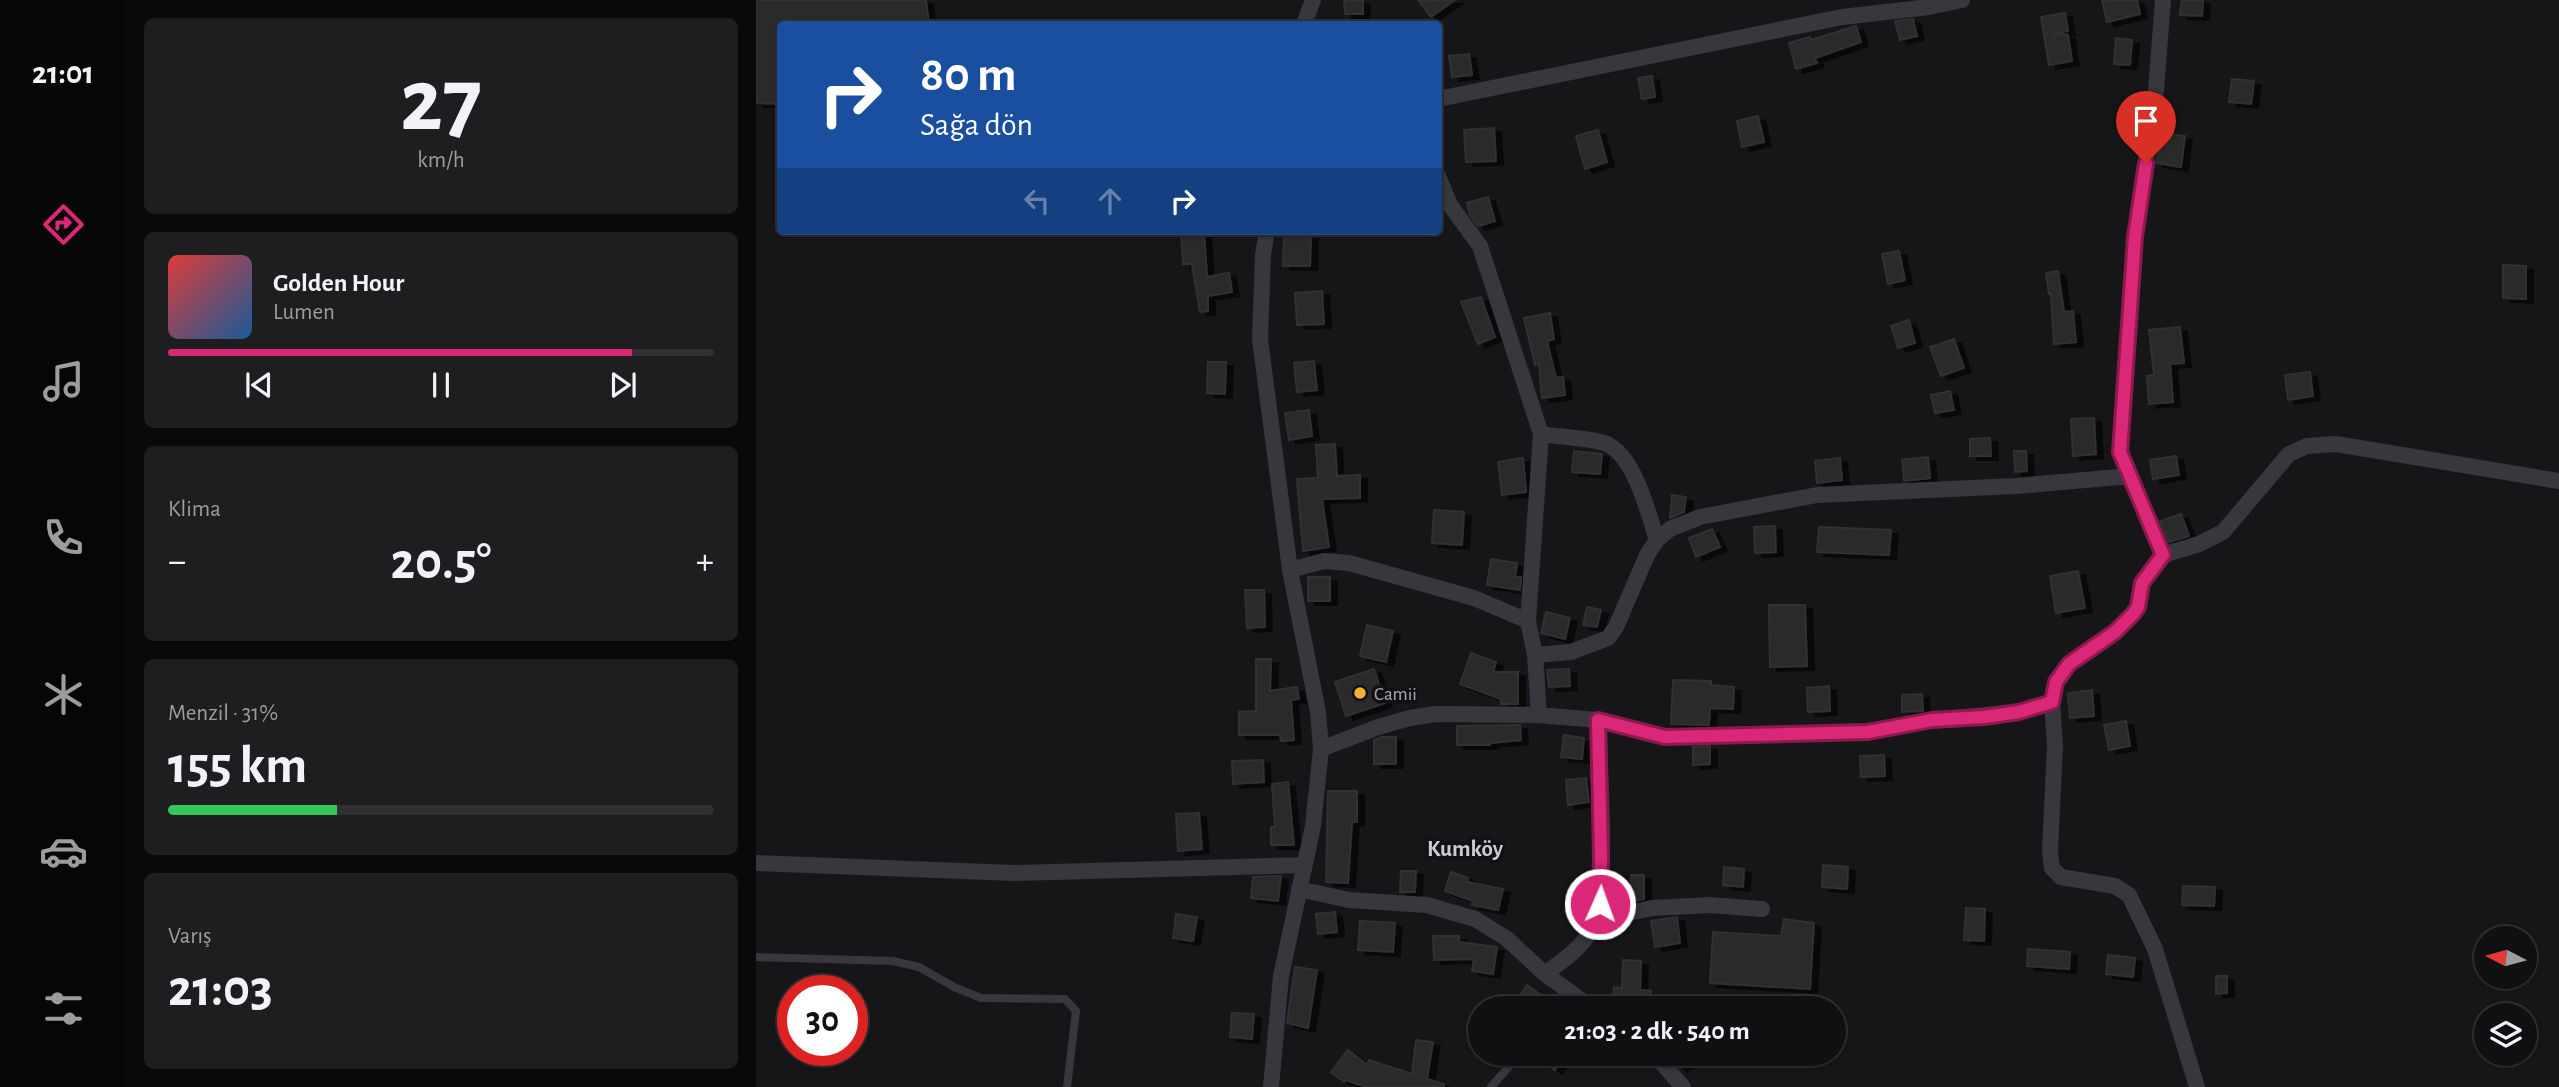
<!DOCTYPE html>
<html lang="tr">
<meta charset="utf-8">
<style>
body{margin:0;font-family:"Alegreya Sans",sans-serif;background:#1e1e20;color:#f1f3f6;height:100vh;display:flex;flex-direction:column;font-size:26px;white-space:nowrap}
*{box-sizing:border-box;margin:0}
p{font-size:23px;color:#9c9d9f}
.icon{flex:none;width:38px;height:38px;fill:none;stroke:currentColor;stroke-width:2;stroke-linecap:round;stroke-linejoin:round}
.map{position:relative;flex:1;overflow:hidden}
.panel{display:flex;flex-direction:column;gap:18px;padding:18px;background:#09090a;width:630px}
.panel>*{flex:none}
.banner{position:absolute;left:21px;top:21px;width:665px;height:214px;border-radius:7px;box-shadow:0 2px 5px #0004,0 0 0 2px #303032;background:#1a4fa0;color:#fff;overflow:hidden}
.needle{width:46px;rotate:276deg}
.controls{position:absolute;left:1718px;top:926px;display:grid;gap:14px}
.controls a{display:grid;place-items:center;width:63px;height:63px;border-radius:50%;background:#101012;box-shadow:0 2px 5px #0004,0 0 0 2px #303032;font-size:35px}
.speed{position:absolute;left:21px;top:975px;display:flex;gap:14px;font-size:35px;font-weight:700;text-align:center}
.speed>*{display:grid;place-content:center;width:91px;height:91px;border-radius:50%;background:#101012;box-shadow:0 2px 5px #0004,0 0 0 2px #303032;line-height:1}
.speed .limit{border:10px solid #d22;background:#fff;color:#111}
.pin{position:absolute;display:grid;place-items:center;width:60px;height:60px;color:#fff;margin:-72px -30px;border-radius:50% 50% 50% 0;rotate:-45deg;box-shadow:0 0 7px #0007}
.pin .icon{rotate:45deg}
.me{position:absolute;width:77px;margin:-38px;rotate:2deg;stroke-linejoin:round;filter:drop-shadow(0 0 5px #0008)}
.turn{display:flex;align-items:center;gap:24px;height:147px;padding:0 28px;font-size:32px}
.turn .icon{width:91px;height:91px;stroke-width:2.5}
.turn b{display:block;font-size:49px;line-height:60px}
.lanes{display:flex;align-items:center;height:66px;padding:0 28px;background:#0003;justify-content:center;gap:35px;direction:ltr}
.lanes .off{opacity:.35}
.big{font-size:52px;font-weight:700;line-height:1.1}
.panel .card{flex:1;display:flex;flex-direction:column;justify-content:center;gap:10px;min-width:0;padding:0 24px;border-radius:10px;background:#1e1e20}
.panel .dial{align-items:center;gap:0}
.dial b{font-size:91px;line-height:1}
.song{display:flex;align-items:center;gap:21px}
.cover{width:84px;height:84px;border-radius:10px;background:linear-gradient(135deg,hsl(0 70% 55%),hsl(210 70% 35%))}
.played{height:7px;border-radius:4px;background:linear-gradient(90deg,#db2777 85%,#303032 85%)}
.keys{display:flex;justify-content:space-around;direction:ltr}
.heat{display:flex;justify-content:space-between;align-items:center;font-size:38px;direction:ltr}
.charge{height:10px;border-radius:5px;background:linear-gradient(90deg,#34c759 31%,#303032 0)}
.trip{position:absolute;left:712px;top:996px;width:378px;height:70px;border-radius:35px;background:#101012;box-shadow:0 2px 5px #0004,0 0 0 2px #303032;font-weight:700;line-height:70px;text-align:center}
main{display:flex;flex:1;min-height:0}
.tab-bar{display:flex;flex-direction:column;width:126px;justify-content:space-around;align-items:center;background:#060607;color:#9c9d9f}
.tab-bar .icon{width:49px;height:49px}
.tab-bar .current{color:#db2777}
.tab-bar b{font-size:32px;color:#f1f3f6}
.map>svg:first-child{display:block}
.building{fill:#29292c;stroke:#303034;stroke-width:2;filter:url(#shadow)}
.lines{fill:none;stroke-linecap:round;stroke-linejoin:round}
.service{stroke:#37383d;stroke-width:8}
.minor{stroke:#37383d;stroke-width:16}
.route-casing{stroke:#8e194d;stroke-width:18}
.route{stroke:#db2777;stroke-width:12}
.poi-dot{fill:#f2b134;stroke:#111113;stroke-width:2.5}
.labels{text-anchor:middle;stroke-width:7;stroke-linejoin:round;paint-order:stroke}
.poi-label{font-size:19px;fill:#a8adb8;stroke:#111113;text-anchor:start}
.quarter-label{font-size:23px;font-weight:bold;fill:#c9ccd4;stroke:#111113}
</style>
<main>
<nav class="tab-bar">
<b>21:01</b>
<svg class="icon current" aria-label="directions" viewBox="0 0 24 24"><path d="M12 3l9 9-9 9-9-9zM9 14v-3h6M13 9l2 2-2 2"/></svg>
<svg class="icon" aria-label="music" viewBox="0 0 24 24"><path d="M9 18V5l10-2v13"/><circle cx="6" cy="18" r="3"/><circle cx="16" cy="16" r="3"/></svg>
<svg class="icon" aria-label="phone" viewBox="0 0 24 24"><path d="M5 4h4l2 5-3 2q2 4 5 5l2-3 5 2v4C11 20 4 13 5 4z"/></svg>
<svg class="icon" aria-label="climate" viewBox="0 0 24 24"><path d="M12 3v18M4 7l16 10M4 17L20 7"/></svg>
<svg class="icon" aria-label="car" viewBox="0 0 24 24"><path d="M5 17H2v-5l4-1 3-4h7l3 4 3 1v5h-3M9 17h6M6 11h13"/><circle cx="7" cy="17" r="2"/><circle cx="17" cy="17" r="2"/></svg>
<svg class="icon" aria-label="filters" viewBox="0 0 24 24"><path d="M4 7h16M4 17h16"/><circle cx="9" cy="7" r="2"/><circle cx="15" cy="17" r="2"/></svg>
</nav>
<section class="panel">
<div class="card dial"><b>27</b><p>km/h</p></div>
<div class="card">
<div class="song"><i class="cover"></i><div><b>Golden Hour</b><p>Lumen</p></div></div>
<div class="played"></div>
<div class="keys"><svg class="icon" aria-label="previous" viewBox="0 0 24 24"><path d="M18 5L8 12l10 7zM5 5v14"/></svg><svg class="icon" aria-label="pause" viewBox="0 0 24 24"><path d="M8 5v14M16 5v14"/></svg><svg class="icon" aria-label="next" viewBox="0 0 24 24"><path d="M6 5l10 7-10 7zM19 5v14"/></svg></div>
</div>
<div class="card"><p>Klima</p>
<div class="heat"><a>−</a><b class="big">20.5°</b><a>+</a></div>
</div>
<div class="card"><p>Menzil · 31%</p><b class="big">155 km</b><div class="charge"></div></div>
<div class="card"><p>Varış</p><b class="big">21:03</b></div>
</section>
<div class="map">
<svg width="1803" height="1087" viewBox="0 0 1803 1087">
<defs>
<filter id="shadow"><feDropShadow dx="7" dy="4" stdDeviation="0" flood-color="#0009"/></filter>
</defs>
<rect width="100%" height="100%" fill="#161618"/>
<path class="building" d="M0,0H170L173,24H23L22,65H24V104L0,103Z
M588,0H607V14H589Z
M662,0H699L675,17Z
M1346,0H1381L1384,14L1351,22Z
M1426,0H1447L1446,16L1424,15Z
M1309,13L1312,31L1297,34L1312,35L1316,61L1293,65L1285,17Z
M1157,19L1161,36L1144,40L1139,21Z
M1100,26L1105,42L1059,58L1061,63L1040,69L1033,43L1054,37L1055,40Z
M1360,38L1376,40L1374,65L1358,64Z
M713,54L716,75L696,77L693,56Z
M896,76L899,97L886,99L882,78Z
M1476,79L1498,81L1495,104L1473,102Z
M1002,116L1008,142L986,147L981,121Z
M738,128L740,161L710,162L708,130Z
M842,130L851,162L829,169L820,136Z
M1405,133L1429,136L1425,167L1400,163Z
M732,197L739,221L722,226L714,215L711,203Z
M448,231L451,277L473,273L476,292L452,296V311L444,312L436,264H427L425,232Z
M528,235H555L554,266H527Z
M1143,251L1149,280L1132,284L1126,254Z
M1747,265L1770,266V299L1747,298Z
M1302,271L1308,312L1317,311L1320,342L1298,344L1295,294H1293L1290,273Z
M566,291L568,324L541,325L539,293Z
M725,297L739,337L722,344L705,302Z
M794,313L798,339L791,341L800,378L807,377L809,395L786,398L783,364L779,365L768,318Z
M1153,320L1159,343L1142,348L1135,326Z
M1424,327L1428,363L1414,364L1417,402L1393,404L1391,376L1398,375L1393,330Z
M1198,339L1208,368L1185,376L1174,347Z
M558,361L561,390L541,392L538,363Z
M452,362H470L469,394L451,393Z
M1554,372L1557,396L1532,400L1529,375Z
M1194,391L1198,410L1179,413L1175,395Z
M553,410L556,436L533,440L529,413Z
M1338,418L1340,454L1317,456L1315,419Z
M1234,438L1235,456H1214V439Z
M579,444L581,476L604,475V498L566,499L573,547L547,551L541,479L562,478L560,445Z
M818,451L846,454L844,474L816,472Z
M1258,451H1270L1271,471L1259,472Z
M1420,456L1423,475L1397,479L1394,460Z
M1172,457L1174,478L1148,481L1146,460Z
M767,458L770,492L746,495L742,462Z
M1084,458L1086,480L1061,483L1059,461Z
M916,495L930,497L928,512L914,518Z
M678,510L708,512L706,545L676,543Z
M1425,514L1433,536L1413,542L1404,521Z
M1019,526L1020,552L999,553L998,527Z
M1063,527L1135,530L1133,555L1061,552Z
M956,529L964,547L940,557L933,538Z
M735,559L761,563L759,577H765L764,590L731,585Z
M1322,571L1329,608L1300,613L1294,576Z
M552,577H574V601H552Z
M489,590H508L509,627L491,628Z
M1013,605H1049L1051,666L1014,667Z
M831,607L845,610L841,627L827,625Z
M790,612L814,618L809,639L785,633Z
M611,625L637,631L630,662L604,656Z
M715,653L740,662L737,672H762V704H745V699L704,684Z
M500,659H515L514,691L541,687L543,699L535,700L538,740L525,741L524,735H483V712L500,711Z
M618,669L629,703L590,716L579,682Z
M813,669L814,686L793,687L791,670Z
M917,680L955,681V685L978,687L977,709L954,708L953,725L915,724Z
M1073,686L1074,711L1052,712L1051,688Z
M1336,690L1338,716L1314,718L1312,693Z
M1166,694L1167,711L1146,712V695Z
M1370,721L1374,746L1353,750L1348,725Z
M764,725L765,740L734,743V745H701V726Z
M808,735L828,738L826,759L805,757Z
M626,737H640V764H618V740Z
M954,746V764L937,765V747Z
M1128,755L1129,776L1105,777L1104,756Z
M507,760L508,782L477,784L476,761Z
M830,778L833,802L812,805L810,780Z
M532,782L538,845H515V827H519L516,784Z
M572,791H601V822H596L592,883L570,882Z
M443,813L446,849L422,851L420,814Z
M1067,865L1092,867L1091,889L1066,887Z
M968,867L988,869L987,887L967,885Z
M645,871H660L659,892H644Z
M695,872L712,878L711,882L747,889L742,910L716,905L717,901L689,891Z
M875,875H888V899L874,902Z
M525,876L522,901L495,898L497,877Z
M1427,886L1459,887L1458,906L1426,905Z
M1210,908L1229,909L1228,941L1208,940Z
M579,912L581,932L562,934L560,914Z
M420,914L441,917L437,941L417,938Z
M921,917L924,943L899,947L895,921Z
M1028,919L1058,923L1054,989L954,983L957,932L1025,936Z
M604,921L639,923L637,952L602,950Z
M677,936H703V942L741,947L737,974L716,971L718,959L678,960Z
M1272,949L1314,952L1313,969L1271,966Z
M1352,955L1379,958L1377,977L1350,974Z
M867,960L885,961L884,990L895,991L893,1008H856L858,987L866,988Z
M539,967L561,970L552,1028L531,1023Z
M1460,976H1471V993L1460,994Z
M771,985L794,1001L790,1008H756Z
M476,1013L498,1014L496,1039L474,1037Z
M660,1040L677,1042L671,1079L688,1084V1087H611L589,1080L588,1082L575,1072L592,1050L611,1065L613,1060L656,1074Z
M777,1054H811L799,1070Z
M912,1054H939L924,1068Z"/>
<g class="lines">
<path class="service" d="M0,957L137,961L163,967L198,987L225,998L309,999L320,1011L311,1087
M797,1008L811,989
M735,1087L764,1054"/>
<path class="minor" d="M548,24L557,0
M682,99L1086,17L1173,7L1206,0
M682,176L694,205L724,246L785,434C801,437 838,438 851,444C879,457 892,513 901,540
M511,231L507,254L504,339L534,570L562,712L565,749L557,826L525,976L515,1087
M1407,555L1364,452L1379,237L1400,90L1407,0
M534,570L568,561L593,563L718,598L772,621L779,655L783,715
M772,621L785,434
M779,655L815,652L852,638L860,627L891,555L901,540L914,529L944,517L1061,495L1260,486L1375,476
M1296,702L1299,745L1294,851L1296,868L1305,877L1359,886L1373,895L1399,949L1441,1087
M565,749L622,727L654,718L679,714L783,715L842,720L909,737L1112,731L1176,720L1263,712L1296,702L1300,682L1313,664L1359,632L1377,614L1382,608L1386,583L1407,555L1443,544L1467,532L1533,454L1551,446L1580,444L1803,481
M0,863L258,873L548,865
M543,889L593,900L671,905L719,919L750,938L789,974L836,1008
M839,920L896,908L954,905L1006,909
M789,974C804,962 822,951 833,934C855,900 843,766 842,720
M898,1054L927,1087"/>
</g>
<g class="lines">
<g class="route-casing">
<path id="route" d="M844,904L845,857L842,720L909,737L1112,732L1176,720L1228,717L1263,712L1296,702L1300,682L1313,664L1359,632L1377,614L1382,607L1386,583L1407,555L1364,452L1379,237L1390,163"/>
</g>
<use href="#route" class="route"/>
</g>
<circle class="poi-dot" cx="604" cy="693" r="7"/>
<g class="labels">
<g class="poi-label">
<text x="618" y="700">Camii</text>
</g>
<g class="quarter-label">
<text x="709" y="856">Kumköy</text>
</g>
</g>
</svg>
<div class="controls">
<a><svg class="needle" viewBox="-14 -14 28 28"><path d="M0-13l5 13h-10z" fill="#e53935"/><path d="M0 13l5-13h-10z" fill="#9c9d9f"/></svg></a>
<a><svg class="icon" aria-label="layers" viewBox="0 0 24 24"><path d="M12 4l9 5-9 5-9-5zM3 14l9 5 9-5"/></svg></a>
</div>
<div class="speed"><div class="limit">30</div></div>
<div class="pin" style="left:1390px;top:163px;background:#d93025"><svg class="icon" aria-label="arrive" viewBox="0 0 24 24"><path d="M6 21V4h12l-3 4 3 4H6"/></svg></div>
<svg class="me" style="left:844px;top:904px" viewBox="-20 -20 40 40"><circle r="17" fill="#db2777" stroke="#fff" stroke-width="3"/><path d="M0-11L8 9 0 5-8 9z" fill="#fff"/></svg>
<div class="trip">21:03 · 2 dk · 540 m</div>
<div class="banner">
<div class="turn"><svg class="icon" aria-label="right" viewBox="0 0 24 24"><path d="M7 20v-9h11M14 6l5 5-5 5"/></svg><div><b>80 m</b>Sağa dön</div></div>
<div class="lanes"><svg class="icon off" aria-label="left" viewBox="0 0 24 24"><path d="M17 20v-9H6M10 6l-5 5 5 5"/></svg><svg class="icon off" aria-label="ahead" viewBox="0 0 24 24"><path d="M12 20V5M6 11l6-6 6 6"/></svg><svg class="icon" aria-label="right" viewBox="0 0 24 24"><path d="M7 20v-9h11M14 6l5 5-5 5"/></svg></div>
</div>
</div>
</main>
